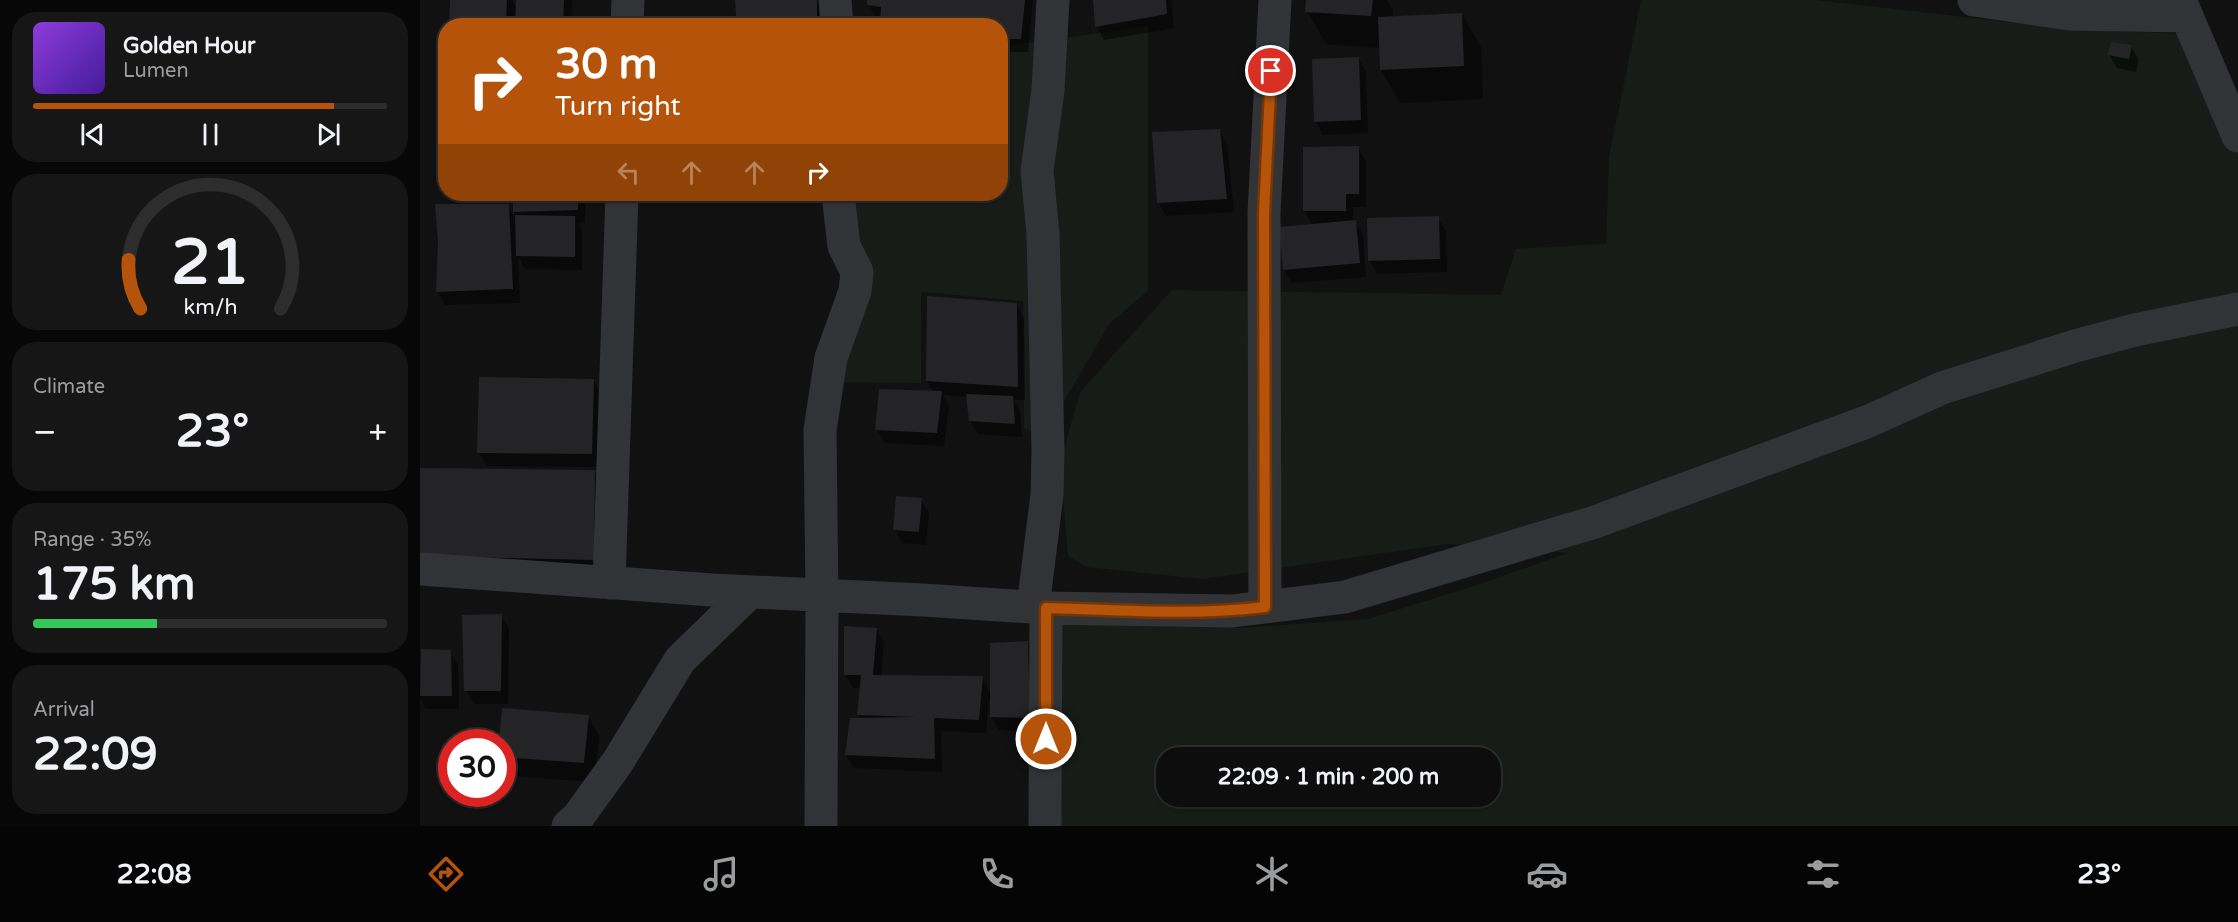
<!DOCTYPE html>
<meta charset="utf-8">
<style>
body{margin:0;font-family:"Varela Round",sans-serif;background:#161617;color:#f1f3f6;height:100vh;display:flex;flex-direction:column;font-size:22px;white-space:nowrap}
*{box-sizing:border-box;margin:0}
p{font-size:20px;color:#9a9c9e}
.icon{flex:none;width:33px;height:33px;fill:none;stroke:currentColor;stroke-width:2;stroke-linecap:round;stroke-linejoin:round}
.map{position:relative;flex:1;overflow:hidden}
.side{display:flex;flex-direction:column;gap:12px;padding:12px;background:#070708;width:420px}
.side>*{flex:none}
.top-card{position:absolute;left:18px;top:18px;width:570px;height:183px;border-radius:24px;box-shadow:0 2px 4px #0004,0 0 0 2px #2d2d2e;background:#b45309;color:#fff;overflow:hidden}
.speed{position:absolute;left:18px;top:729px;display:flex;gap:12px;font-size:30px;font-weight:700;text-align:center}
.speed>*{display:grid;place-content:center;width:78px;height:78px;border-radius:50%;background:#0d0d0e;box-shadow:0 2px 4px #0004,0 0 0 2px #2d2d2e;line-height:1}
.speed .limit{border:9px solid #d22;background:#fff;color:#111}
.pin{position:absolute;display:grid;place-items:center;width:51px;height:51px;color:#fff;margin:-26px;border:3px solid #fff;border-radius:50%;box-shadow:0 2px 6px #0007}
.me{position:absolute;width:66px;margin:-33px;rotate:0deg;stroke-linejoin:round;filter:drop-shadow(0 0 4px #0008)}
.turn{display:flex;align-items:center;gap:21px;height:126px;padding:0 18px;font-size:27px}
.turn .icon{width:78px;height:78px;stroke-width:2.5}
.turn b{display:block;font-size:42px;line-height:51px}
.lanes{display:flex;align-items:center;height:57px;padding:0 18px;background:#0003;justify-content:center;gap:30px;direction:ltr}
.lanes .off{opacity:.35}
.big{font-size:45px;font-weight:800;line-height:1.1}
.side .tile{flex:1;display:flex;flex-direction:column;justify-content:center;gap:9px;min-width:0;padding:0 21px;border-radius:24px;background:#161617}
.side .dial{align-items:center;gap:0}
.dial svg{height:156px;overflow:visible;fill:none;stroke:#2d2d2e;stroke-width:7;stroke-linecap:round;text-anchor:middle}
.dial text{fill:#f1f3f6;stroke:none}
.song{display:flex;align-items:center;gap:18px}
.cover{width:72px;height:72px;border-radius:9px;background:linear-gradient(135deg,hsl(270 70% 55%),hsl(260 70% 35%))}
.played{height:6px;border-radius:3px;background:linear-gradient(90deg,#b45309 85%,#2d2d2e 85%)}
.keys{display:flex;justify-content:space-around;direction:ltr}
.heat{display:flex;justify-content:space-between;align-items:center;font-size:33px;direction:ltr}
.charge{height:9px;border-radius:4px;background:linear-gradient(90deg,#34c759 35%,#2d2d2e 0)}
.trip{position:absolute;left:736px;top:747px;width:345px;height:60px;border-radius:24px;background:#0d0d0e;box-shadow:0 2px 4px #0004,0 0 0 2px #2d2d2e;font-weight:800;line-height:60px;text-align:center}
.tabs{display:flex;height:96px;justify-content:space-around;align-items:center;background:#050506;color:#9a9c9e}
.tabs .icon{width:42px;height:42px}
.tabs .active{color:#b45309}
.tabs b{font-size:27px;color:#f1f3f6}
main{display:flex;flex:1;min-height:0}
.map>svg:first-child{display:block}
.green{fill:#171c18;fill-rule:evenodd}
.shadow{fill:#0007}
.building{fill:#242426}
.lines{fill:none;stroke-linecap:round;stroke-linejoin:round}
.minor{stroke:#323337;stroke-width:33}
.route-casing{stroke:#753606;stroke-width:15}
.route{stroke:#b45309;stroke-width:10}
</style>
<main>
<section class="side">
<div class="tile">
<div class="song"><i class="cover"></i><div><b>Golden Hour</b><p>Lumen</p></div></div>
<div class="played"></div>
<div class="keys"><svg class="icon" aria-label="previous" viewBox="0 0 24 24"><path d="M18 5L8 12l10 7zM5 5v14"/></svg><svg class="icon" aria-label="pause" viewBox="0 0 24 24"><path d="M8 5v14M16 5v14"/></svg><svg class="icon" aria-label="next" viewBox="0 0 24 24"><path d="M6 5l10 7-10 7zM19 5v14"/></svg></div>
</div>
<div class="tile dial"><svg viewBox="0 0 100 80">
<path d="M14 69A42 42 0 1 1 86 69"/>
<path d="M14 69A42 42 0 0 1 8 44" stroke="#b45309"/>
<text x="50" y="56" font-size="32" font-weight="700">21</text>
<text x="50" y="72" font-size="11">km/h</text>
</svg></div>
<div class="tile"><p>Climate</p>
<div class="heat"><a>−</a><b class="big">23°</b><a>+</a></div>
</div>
<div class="tile"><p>Range · 35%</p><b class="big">175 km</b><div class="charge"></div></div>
<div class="tile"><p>Arrival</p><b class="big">22:09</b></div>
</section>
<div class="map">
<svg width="1818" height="826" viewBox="0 0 1818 826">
<rect width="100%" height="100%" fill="#111112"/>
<path class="green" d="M1221,0H1396L1649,29L1763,34L1818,145V826H635L629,614L821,628L948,619L1057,585L1148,553L1027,544L782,579L667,567L648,556L640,463L660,392L752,290L1081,295L1096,249L1186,244L1189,157ZM747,758H1071V796H747Z
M728,26V291L689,324L623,438L604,428L603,301L501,292V383L413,382L431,194H580L581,47Z"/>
<path class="shadow" d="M31,0H92L97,9L98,0H152L151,26H97L94,20V26H30Z
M317,0H404V26H323L318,16Z
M448,0H613L608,52H580V26H462V19H457L449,5Z
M674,0H751L754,28L684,40L677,26Z
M888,0H967L973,10L972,18L1042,14L1061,47L1063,99L980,103L961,70L960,48L906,44L887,11Z
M1711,47L1719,60L1716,72L1697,68L1689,55Z
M938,58L946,72L948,133L903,135L896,122Z
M799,131L807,144L814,212L746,216L738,202Z
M938,148L946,161V207H933V222H935L943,235L946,277L872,283L864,270L893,226L884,210Z
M94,194H165V223H158L162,231V270L105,269L98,256L100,303L25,305L17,291L88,205L94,217Z
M1018,218L1026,231L1027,272L957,274L950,261Z
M596,304L604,318L605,400H593L600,411L602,437L558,434L550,420L548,397L523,395L529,406L524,446L465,443L457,430L513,392L507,381Z
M173,380L181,394L179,467L67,466L59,452Z
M0,470L174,472L182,485L181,573L4,569Z
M501,500L509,513L506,545L482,543L475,530Z
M81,615L89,629L88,704H54L46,690Z
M456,629L464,643L461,677H562L571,694L607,643L615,656L617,732L579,730L571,716V700H569L566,733L521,731L522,772L434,768L426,755L441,719L439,714L441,688H433L425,675Z
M2,651L30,652L38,665L39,709H6L0,699Z
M83,709L168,716L179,736L175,782L90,776L82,762V742H80Z"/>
<path class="building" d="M30,0H87L86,26H29Z
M96,0H144L143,26L95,25Z
M315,0H397V16H316Z
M447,0H605L601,39H580V26H557L558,22L521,24V26H460L461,7L447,5Z
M673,0H746L747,14L675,27Z
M886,0H953L951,16L885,12Z
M1042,13L1044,66L960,70L958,17Z
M1691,42L1712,45L1709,59L1687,55Z
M939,57L941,120L894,122L892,59Z
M800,129L807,199L737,203L732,132Z
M939,146V194H926V211H883V147Z
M93,194H158V210L93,212Z
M15,204H89L93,289L16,292L18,242Z
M95,215L155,216V257L96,256Z
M1019,216L1020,259L948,261L947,218Z
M936,220L940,263L863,270L859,227Z
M507,296L597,303L598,387L506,381Z
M59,377L174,379L172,454L57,453Z
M459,389L522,391L517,433L455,430Z
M546,394L593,396L595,424L549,421Z
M0,468L175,470L174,560L0,556Z
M476,496L502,498L499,532L473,530Z
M82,614L81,691H44L42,615Z
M424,626L457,628L453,675L563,676L559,720L514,718L515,759L425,755L430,718L497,717L437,715L441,675H424Z
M608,641L610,718L570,717V643Z
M1,649L31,650L32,696H0Z
M82,708L169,715L164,763L82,757V742H79Z"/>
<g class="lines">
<path class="minor" d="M415,0L417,26
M1554,0L1650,14L1766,16
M1760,0L1818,136
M207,26L208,0
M0,569L292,590L503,600L626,608L812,611L925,597L1175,522L1449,421L1522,388L1655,346L1715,330L1818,309
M189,583L202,194
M613,607L627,495L628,450L623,234L617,171L628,90L633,0
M845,607L844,213L855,0
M148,826L158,817L197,763L260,660L330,592
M401,826L402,596L400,430L411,358L435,291L437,272L424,246L418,194
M625,826L626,608"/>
</g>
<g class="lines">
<g class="route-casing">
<path id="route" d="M626,739V608C699,610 773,616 845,607L844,213L851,71"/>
</g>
<use href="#route" class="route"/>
</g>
</svg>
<div class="speed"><div class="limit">30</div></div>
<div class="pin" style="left:851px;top:71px;background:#d93025"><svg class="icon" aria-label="arrive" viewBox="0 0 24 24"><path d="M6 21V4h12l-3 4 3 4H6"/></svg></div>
<svg class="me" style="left:626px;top:739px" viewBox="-20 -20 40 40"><circle r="17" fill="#b45309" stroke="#fff" stroke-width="3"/><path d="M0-11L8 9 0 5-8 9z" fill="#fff"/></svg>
<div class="trip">22:09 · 1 min · 200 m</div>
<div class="top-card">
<div class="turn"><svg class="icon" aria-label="right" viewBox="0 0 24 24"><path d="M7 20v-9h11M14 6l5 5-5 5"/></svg><div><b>30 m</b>Turn right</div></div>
<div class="lanes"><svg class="icon off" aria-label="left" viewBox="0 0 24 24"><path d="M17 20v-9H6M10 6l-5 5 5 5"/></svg><svg class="icon off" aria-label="ahead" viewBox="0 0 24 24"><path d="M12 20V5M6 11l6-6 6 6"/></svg><svg class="icon off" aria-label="ahead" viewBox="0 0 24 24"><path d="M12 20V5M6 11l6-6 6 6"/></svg><svg class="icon" aria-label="right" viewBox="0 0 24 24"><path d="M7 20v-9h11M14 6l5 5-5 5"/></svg></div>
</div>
</div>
</main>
<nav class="tabs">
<b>22:08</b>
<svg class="icon active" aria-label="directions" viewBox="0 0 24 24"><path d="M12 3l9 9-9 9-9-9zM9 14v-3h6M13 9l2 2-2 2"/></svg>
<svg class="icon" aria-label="music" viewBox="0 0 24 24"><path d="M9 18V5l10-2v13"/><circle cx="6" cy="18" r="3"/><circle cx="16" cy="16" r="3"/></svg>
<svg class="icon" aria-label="phone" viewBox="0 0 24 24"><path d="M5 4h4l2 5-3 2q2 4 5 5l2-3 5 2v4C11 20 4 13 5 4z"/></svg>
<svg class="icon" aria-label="climate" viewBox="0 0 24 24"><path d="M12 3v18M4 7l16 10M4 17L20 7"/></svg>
<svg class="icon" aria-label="car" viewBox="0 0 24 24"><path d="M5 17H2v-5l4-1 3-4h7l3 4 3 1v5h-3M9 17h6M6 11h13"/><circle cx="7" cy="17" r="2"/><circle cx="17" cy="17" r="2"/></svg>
<svg class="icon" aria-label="filters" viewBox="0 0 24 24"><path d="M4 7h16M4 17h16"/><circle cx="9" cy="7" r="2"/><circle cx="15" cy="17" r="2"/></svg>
<b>23°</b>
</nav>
